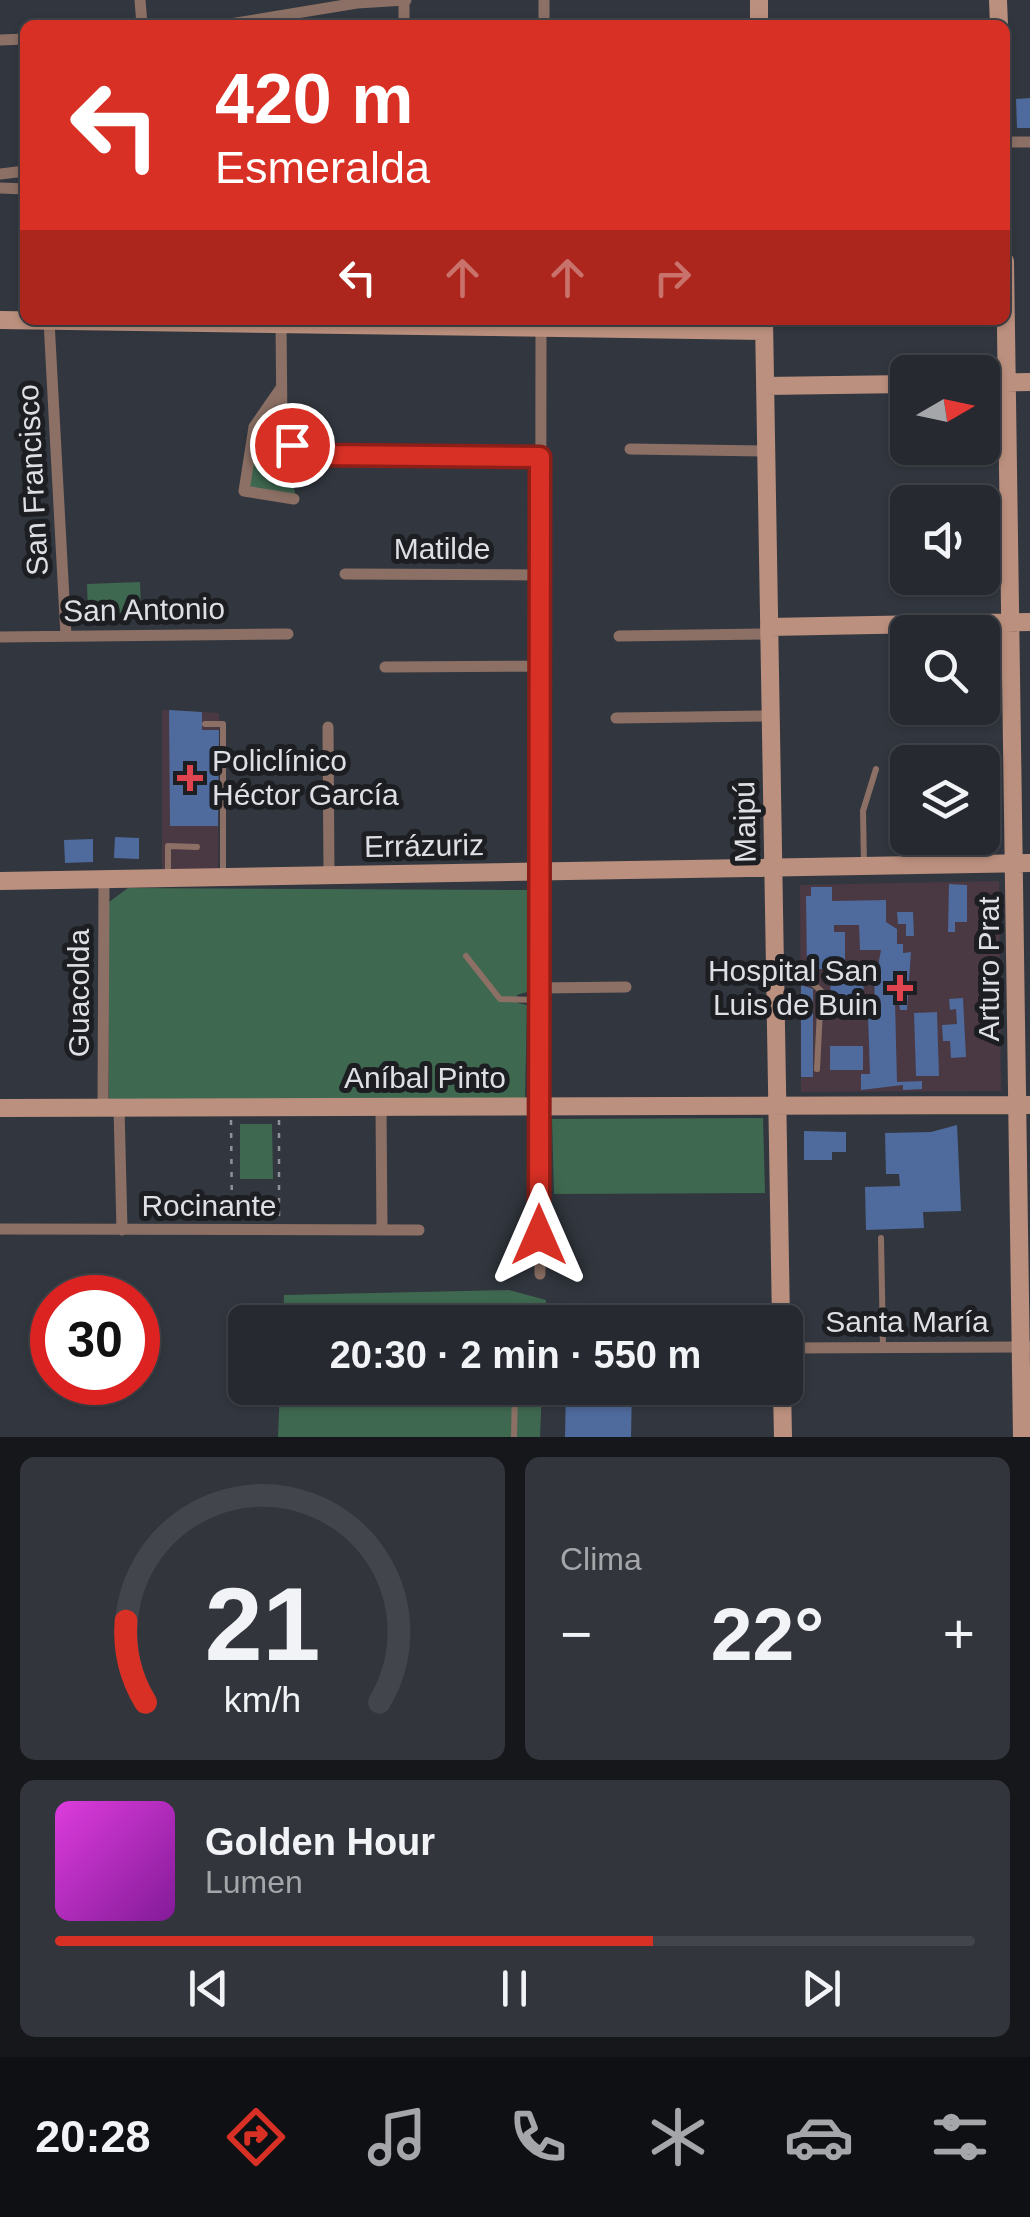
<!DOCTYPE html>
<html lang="es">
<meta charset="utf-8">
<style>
body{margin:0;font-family:Arial,sans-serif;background:#32353b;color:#f1f3f6;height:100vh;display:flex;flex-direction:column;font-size:38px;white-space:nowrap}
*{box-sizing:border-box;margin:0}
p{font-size:32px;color:#a4a6aa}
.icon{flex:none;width:55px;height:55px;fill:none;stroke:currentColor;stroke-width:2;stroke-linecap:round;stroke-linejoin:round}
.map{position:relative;height:1437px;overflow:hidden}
.panel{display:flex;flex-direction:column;gap:20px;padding:20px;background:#15171a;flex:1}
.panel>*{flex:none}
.banner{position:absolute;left:20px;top:20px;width:990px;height:305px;border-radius:15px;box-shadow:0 2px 8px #0004,0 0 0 2px #42454b;background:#d93025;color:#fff;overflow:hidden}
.needle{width:65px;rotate:81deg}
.controls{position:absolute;left:890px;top:355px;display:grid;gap:20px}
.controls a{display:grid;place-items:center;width:110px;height:110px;border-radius:15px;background:#26292f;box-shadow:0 2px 8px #0004,0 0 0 2px #42454b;font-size:50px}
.speed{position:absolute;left:30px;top:1275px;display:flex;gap:20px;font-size:50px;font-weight:700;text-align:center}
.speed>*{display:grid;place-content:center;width:130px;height:130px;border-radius:50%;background:#26292f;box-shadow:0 2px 8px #0004,0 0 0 2px #42454b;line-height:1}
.speed .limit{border:15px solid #d22;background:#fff;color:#111}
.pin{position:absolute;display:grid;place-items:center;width:85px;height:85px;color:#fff;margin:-42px;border:5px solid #fff;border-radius:50%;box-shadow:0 2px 10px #0007}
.me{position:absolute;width:110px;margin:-55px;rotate:0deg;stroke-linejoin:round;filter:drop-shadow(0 0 8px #0008)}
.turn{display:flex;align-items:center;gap:35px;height:210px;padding:0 30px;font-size:45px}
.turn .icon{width:130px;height:130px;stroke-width:2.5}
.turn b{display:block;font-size:70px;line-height:85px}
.lanes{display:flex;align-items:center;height:95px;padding:0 30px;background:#0003;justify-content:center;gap:50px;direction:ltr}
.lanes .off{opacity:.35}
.big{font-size:75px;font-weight:700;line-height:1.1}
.panel .card{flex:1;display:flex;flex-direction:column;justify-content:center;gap:15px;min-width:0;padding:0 35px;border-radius:15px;background:#32353b}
.panel .dial{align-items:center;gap:0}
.dial svg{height:260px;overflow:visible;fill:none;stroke:#42454b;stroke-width:7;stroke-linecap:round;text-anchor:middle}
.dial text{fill:#f1f3f6;stroke:none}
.song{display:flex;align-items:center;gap:30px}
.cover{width:120px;height:120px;border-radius:15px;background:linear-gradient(135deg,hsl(300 70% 55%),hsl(290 70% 35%))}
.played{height:10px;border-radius:5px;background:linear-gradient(90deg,#d93025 65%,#42454b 65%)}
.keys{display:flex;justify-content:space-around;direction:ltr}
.heat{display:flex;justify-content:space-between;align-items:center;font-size:55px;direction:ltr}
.panel .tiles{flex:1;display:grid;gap:20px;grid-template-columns:1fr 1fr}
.card:last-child{grid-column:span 2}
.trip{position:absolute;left:228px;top:1305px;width:575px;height:100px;border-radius:15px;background:#26292f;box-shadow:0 2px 8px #0004,0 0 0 2px #42454b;font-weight:700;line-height:100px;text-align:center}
.tab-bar{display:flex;height:160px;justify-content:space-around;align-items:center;background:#0f1013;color:#a4a6aa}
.tab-bar .icon{width:70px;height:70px}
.tab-bar .active{color:#d93025}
.tab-bar b{font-size:45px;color:#f1f3f6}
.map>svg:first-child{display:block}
.medical{fill:#4a3843}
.green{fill:#3f6850}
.building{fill:#4f6a9d}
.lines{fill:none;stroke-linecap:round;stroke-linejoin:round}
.path{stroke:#8f9299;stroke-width:2.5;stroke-dasharray:5 8;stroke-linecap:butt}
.lane{stroke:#8c7065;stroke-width:6}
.street{stroke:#8c7065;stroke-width:11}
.secondary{stroke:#bc907e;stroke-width:18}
.route-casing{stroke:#8d1f18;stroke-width:25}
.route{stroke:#d93025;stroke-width:18}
.health-dot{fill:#e0444e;stroke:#1c1e22;stroke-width:4}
.labels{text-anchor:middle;stroke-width:10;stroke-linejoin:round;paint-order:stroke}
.street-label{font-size:30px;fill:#dddfe5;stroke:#1c1e22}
.poi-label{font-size:30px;fill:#dddfe5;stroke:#1c1e22;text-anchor:start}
</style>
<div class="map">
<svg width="1030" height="1437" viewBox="0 0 1030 1437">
<rect width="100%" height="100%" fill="#32373f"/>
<path class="medical" d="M162,710L219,713L218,869L162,870Z
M999,881L1001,1091L801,1092L800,885Z"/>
<path class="green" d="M274,405L296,497L248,492L260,425Z
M140,582L141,612L88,614L87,584Z
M128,888L528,890L527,992L517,995L518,1003L527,1005L525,1099L109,1101V902Z
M763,1118L765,1193L554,1194L552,1119Z
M240,1124H272L273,1179H240Z
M509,1290L546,1300L545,1322H283L284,1295Z
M280,1388H542L540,1437H278Z"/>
<path class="building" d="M1030,98V128H1017L1016,99Z
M169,710L202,712V730H219L218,826H170Z
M982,808L987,853L932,854V838H982Z
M115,837L139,838V859L114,858Z
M93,839V862L65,863L64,840Z
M949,884L967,885V922H955V932H948Z
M811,887H832V901L886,900V922L897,929V944H903V953L911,952L907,1010H900L899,1001H895L897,1082L922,1081V1089L903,1090V1085L861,1090V1074H870L868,1015H875L874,966H878L881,950H860L859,925H834V932H845V969H807L806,896H811Z
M897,912H913L914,936H906V924H898Z
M863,982L864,996H831L830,983Z
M801,985L813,989V1077H801Z
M963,998L966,1057L951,1058L950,1041H943L942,1025L957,1024L956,1009L950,1010L949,999Z
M937,1012L939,1076H916L914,1013Z
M830,1046H863V1070H830Z
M957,1125L961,1211L923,1212L924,1228L866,1230L865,1187L900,1186L899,1174H886L885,1133L931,1132Z
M804,1131L846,1132V1152H832V1160H804Z
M566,1388H632L631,1437H565Z"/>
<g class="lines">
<path class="path" d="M231,1120L232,1216
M279,1120V1216"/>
<path class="lane" d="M205,724H223V872
M864,865L863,811L876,769
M168,878V846L197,847
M466,956L500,999L538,1000
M776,977L808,979L821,991L817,1069
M823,1003L861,1000
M881,1238L883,1346
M517,1322V1310
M514,1437L515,1388"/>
<path class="street" d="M140,0L142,25
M224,25L357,3L406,0
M404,25V0
M544,25V0
M0,40L25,39
M1005,142H1030
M0,174L25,171
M0,188L25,189
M49,321L66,636
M281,323L282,426L298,450L319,455L540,457
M281,388L254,427L244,491L294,499
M630,449L766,451
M345,574L539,575
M619,636L769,634
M0,637L288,634
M385,667L538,666
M616,718L771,716
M328,727L329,876
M538,988L626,987
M381,1106L382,1230
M103,1107L104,880
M119,1107L122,1230
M0,1229L419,1230
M540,1274L541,323
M785,1348L1030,1347"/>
<path class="secondary" d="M759,0V25
M998,0L999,25
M1005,261L1022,1437
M0,320L764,331
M764,320L781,1322
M982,383L1030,382
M765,386L908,384
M769,627L1030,622
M0,881L1030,863
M0,1108L1030,1105
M782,1388L783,1437"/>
</g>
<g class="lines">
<g class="route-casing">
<path id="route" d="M292,445L319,455L540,457L539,1235"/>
</g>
<use href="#route" class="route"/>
</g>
<g class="health-dot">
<path d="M185 763h10v10h10v10h-10v10h-10v-10h-10v-10h10z"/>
<path d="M895 973h10v10h10v10h-10v10h-10v-10h-10v-10h10z"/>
</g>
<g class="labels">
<g class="street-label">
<text transform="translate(33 480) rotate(-93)" y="10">San Francisco</text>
<text x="442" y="559">Matilde</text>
<text transform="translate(144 610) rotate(-1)" y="10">San Antonio</text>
<text transform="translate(745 822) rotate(-91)" y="10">Maipú</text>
<text transform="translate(424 846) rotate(-1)" y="10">Errázuriz</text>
<text transform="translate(989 969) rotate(-90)" y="10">Arturo Prat</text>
<text transform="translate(79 993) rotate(-90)" y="10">Guacolda</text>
<text x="425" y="1088">Aníbal Pinto</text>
<text x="209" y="1216">Rocinante</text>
<text x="907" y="1332">Santa María</text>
</g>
<g class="poi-label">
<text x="212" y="771">Policlínico<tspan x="212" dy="34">Héctor García</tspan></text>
<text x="878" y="981" text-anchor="end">Hospital San<tspan x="878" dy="34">Luis de Buin</tspan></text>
</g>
</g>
</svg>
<div class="controls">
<a><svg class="needle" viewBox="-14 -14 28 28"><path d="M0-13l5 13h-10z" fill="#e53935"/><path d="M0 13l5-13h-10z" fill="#a4a6aa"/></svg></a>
<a><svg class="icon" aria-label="sound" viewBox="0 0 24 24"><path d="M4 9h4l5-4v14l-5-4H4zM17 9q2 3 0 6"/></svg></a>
<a><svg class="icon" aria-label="search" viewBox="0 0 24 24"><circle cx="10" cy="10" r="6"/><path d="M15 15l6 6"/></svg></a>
<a><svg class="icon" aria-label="layers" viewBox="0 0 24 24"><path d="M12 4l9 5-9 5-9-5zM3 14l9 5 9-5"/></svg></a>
</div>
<div class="speed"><div class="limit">30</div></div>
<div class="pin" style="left:292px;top:445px;background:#d93025"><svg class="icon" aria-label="arrive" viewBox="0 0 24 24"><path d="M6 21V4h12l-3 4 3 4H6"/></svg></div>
<svg class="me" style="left:539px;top:1235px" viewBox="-20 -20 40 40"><path d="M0-17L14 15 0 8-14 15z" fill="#d93025" stroke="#fff" stroke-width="4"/></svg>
<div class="trip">20:30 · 2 min · 550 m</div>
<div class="banner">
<div class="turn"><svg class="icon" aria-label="left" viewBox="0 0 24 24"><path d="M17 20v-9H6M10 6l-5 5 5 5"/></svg><div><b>420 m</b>Esmeralda</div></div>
<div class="lanes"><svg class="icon" aria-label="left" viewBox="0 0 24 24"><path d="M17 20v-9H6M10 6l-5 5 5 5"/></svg><svg class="icon off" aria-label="ahead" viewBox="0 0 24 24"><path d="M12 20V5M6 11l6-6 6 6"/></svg><svg class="icon off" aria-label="ahead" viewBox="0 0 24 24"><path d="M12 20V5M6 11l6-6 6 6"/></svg><svg class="icon off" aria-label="right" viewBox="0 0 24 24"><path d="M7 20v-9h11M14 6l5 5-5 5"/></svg></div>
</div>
</div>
<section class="panel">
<div class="tiles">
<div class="card dial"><svg viewBox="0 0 100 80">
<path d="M14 69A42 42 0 1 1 86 69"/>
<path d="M14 69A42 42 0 0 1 8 44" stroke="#d93025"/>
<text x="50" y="56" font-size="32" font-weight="700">21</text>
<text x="50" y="72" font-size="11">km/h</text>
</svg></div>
<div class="card"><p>Clima</p>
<div class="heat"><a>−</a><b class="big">22°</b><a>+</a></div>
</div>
<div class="card">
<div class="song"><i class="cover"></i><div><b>Golden Hour</b><p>Lumen</p></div></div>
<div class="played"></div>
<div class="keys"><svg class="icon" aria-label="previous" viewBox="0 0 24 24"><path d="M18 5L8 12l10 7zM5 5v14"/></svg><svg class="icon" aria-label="pause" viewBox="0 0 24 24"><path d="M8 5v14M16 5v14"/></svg><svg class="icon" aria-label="next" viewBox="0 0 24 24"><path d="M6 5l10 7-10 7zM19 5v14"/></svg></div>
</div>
</div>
</section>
<nav class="tab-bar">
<b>20:28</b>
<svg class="icon active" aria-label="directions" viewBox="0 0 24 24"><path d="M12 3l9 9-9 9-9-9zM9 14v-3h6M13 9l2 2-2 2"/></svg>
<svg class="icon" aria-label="music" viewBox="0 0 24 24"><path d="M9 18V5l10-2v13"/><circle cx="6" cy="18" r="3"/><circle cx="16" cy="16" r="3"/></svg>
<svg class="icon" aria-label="phone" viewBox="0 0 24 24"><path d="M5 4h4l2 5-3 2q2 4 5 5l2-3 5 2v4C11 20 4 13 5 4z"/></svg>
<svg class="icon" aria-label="climate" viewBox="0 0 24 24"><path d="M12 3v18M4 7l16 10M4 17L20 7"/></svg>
<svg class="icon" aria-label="car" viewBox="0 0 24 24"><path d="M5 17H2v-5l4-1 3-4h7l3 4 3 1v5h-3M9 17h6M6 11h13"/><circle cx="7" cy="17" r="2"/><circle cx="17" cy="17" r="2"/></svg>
<svg class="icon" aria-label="filters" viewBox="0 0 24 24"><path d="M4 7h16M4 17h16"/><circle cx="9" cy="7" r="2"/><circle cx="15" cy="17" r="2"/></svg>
</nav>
